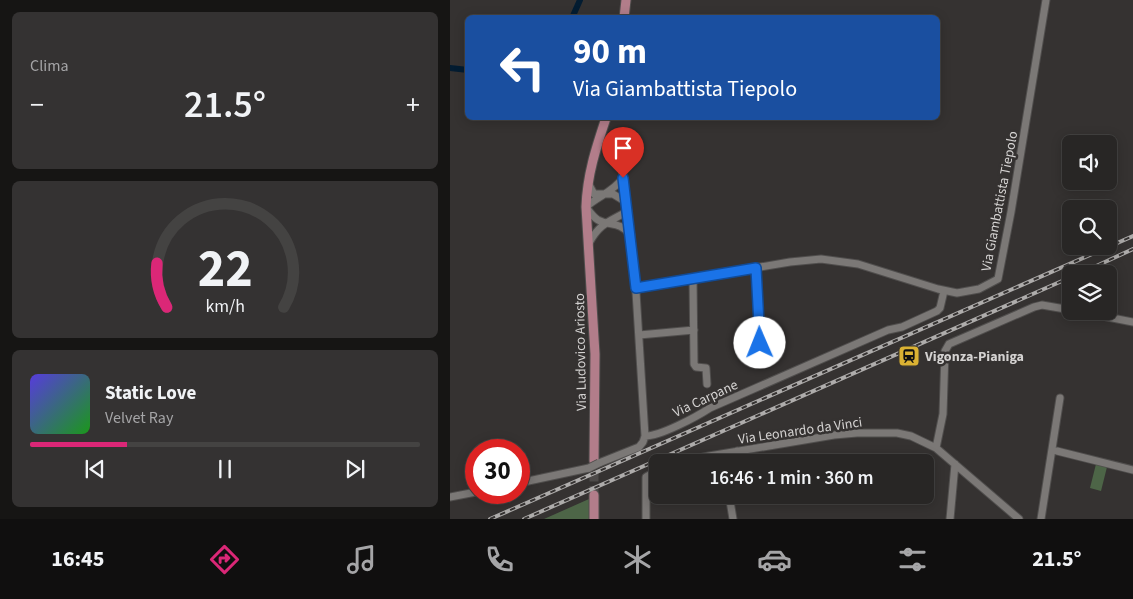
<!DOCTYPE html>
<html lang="it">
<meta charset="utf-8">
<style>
body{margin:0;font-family:"Source Sans 3",sans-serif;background:#343232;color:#f1f3f6;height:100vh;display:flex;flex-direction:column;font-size:19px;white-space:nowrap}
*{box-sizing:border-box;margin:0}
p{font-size:16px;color:#a5a5a7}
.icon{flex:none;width:28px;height:28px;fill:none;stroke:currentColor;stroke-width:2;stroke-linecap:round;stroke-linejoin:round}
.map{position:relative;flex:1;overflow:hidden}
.side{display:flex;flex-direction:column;gap:12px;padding:12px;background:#161514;width:450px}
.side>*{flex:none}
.top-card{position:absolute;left:15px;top:15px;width:475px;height:105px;border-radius:8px;box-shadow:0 2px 12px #0003,0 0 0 1px #444342;background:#1a4fa0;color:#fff;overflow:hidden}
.controls{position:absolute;left:612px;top:135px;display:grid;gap:10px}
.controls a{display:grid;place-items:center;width:55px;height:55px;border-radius:8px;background:#282625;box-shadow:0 2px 12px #0003,0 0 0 1px #444342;font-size:25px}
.speed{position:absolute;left:15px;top:439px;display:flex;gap:10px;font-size:25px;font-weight:700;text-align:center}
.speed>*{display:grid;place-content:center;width:65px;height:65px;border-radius:50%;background:#282625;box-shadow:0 2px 12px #0003,0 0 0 1px #444342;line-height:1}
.speed .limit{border:8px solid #d22;background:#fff;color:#111}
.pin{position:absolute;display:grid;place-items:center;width:42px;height:42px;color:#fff;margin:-51px -21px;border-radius:50% 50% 50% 0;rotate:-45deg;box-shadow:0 0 5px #0007}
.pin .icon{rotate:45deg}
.me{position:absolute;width:55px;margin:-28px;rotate:359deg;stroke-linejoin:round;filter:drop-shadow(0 0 4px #0008)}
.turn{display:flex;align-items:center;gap:18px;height:105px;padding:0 25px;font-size:22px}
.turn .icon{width:65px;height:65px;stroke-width:2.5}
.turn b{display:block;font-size:35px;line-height:42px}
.big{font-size:38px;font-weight:600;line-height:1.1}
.side .tile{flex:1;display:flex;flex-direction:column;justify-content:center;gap:8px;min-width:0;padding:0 18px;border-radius:8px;background:#343232}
.side .dial{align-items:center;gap:0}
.dial svg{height:130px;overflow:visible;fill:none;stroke:#444342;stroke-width:7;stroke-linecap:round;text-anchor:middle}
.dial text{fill:#f1f3f6;stroke:none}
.song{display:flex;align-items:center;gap:15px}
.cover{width:60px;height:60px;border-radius:8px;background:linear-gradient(135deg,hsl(250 70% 55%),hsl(120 70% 35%))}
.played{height:5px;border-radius:2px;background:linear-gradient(90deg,#db2777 25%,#444342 25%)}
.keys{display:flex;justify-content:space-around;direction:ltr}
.heat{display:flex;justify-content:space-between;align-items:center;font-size:28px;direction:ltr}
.trip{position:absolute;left:199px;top:454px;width:285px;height:50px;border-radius:8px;background:#282625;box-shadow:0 2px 12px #0003,0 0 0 1px #444342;font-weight:600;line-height:50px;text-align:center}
.dock{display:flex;height:80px;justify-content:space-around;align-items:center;background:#100f0f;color:#a5a5a7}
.dock .icon{width:35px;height:35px}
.dock .on{color:#db2777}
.dock b{font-size:22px;color:#f1f3f6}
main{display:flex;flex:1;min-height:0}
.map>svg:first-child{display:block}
.green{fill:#4d6547}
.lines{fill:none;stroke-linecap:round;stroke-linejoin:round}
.canal{stroke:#031c31;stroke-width:6}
.major-tunnel{stroke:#4d4a49;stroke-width:9;stroke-dasharray:9 4.5;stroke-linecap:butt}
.minor-casing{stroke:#504e4d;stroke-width:9}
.major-casing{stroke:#504e4d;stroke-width:11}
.minor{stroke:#7b7876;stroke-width:7}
.major{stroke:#b27d8a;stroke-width:9}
.rail-casing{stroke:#aeacab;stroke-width:4}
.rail{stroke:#353231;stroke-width:2;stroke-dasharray:5.5;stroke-linecap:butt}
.minor-bridge-casing{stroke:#504e4d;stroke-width:9;stroke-linecap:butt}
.minor-bridge{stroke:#7b7876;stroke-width:7}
.route-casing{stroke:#114b97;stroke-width:12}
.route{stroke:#1a73e8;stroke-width:9}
.labels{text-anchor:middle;stroke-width:5;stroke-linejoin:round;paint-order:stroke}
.street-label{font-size:14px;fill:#d4d2d1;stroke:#353231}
.poi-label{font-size:14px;font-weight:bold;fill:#d4d2d1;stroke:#353231;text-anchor:start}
</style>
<main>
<section class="side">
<div class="tile"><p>Clima</p>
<div class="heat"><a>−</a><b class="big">21.5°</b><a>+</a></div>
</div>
<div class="tile dial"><svg viewBox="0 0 100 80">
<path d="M14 69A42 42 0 1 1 86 69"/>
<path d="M14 69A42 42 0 0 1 8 42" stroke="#db2777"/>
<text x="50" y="56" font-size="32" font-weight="700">22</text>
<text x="50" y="72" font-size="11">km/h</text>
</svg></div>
<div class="tile">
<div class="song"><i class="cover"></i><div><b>Static Love</b><p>Velvet Ray</p></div></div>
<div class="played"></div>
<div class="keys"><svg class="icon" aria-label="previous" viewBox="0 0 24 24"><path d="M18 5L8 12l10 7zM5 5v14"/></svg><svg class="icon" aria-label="pause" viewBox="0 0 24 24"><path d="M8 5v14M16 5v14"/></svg><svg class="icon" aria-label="next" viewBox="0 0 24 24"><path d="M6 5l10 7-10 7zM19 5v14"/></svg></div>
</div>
</section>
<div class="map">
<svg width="683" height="519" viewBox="0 0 683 519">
<rect width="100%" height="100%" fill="#353231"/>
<path class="green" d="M646,464L657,467L651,491L640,488Z
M139,499V519H94Z"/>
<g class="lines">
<path class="canal" d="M122,18L130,0
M0,68L18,70"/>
<path class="major-tunnel" d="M144,495V461"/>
<g class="minor-casing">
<path id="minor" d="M173,178C163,192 148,196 136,207C139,211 143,217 148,220C161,227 168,220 181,235
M138,183L144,194H163L176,202
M139,243C150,223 159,222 178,211
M305,268L311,339L308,346
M243,279L244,364L246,367L256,368L257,384
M186,288L340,262L371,259L408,264L488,289L507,293L529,289L548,279L561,212L596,0
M627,311L683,322
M189,335L244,330
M195,436C211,436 246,417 260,408L438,330L452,327L487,311L490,308L494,291
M486,448L493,414L495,351L499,344L584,307L592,305L621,310
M607,451L683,470
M230,462L259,456L384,435L407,433H447L461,436L486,448L569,519
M285,462L287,451
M149,463L189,447L193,442L195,436L185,276L169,143
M69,483L139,468
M279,495L283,519
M0,497L26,492
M196,519V477L208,470
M500,519L505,464
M591,519L610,398"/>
</g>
<g class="major-casing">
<path id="major" d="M174,18L176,0
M144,461L145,354L136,207C137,175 146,148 156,118
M144,495V519"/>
</g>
<use href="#minor" class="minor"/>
<use href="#major" class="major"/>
<g class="rail-casing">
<path id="rail" d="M629,274L683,249
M40,519L683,236
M74,519L621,277"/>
</g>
<use href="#rail" class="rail"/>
<g class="minor-bridge-casing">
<path id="minor-bridge" d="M139,468L149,463"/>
</g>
<use href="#minor-bridge" class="minor-bridge"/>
</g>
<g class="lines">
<g class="route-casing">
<path id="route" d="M173,178L186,288L306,268L310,343"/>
</g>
<use href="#route" class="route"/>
</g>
<defs>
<g id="station-square" transform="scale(1.125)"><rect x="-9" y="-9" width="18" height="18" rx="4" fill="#dbb233" stroke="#353231"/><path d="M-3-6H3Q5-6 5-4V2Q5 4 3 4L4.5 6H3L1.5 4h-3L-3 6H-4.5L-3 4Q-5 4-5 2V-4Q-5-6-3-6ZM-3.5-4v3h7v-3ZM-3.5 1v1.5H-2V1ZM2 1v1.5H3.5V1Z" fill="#111"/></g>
</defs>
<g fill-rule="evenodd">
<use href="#station-square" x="459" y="356"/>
</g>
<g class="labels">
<g class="street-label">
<text transform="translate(549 201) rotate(-79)" y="5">Via Giambattista Tiepolo</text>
<text transform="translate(130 352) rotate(-91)" y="5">Via Ludovico Ariosto</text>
<text transform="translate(255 398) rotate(-25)" y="5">Via Carpane</text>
<text transform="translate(350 430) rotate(-8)" y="5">Via Leonardo da Vinci</text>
</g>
<g class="poi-label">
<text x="475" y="361">Vigonza-Pianiga</text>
</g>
</g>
</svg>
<div class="controls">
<a><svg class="icon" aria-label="sound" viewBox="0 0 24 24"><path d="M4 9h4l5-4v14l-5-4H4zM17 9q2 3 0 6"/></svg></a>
<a><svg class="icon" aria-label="search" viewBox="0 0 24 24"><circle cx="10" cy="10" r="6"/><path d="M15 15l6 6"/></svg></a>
<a><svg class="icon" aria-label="layers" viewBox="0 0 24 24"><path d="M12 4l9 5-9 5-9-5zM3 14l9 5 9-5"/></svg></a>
</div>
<div class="speed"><div class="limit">30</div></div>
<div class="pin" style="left:173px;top:178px;background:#d93025"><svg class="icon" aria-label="arrive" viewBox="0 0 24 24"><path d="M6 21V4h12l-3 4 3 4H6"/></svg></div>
<svg class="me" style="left:310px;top:343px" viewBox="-20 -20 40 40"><circle r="19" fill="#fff"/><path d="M0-13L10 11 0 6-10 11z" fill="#1a73e8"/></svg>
<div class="trip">16:46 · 1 min · 360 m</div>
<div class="top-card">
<div class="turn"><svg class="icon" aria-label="left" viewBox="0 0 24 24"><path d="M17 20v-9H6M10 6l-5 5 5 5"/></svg><div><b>90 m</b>Via Giambattista Tiepolo</div></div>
</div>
</div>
</main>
<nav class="dock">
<b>16:45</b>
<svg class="icon on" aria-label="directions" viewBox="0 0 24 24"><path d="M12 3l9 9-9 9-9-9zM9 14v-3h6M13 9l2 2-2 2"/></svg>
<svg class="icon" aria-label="music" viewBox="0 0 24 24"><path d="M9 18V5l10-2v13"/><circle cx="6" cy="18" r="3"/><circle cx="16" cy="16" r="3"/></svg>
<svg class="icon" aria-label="phone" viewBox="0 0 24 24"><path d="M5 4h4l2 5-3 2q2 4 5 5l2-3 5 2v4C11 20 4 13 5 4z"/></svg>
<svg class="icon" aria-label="climate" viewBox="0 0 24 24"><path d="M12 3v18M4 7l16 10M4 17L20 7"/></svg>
<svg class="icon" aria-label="car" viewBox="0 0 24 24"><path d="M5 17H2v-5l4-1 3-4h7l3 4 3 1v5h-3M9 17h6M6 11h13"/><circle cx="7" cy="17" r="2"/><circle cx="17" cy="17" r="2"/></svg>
<svg class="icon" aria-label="filters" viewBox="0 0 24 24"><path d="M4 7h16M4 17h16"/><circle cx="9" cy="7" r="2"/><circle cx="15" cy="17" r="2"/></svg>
<b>21.5°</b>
</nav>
